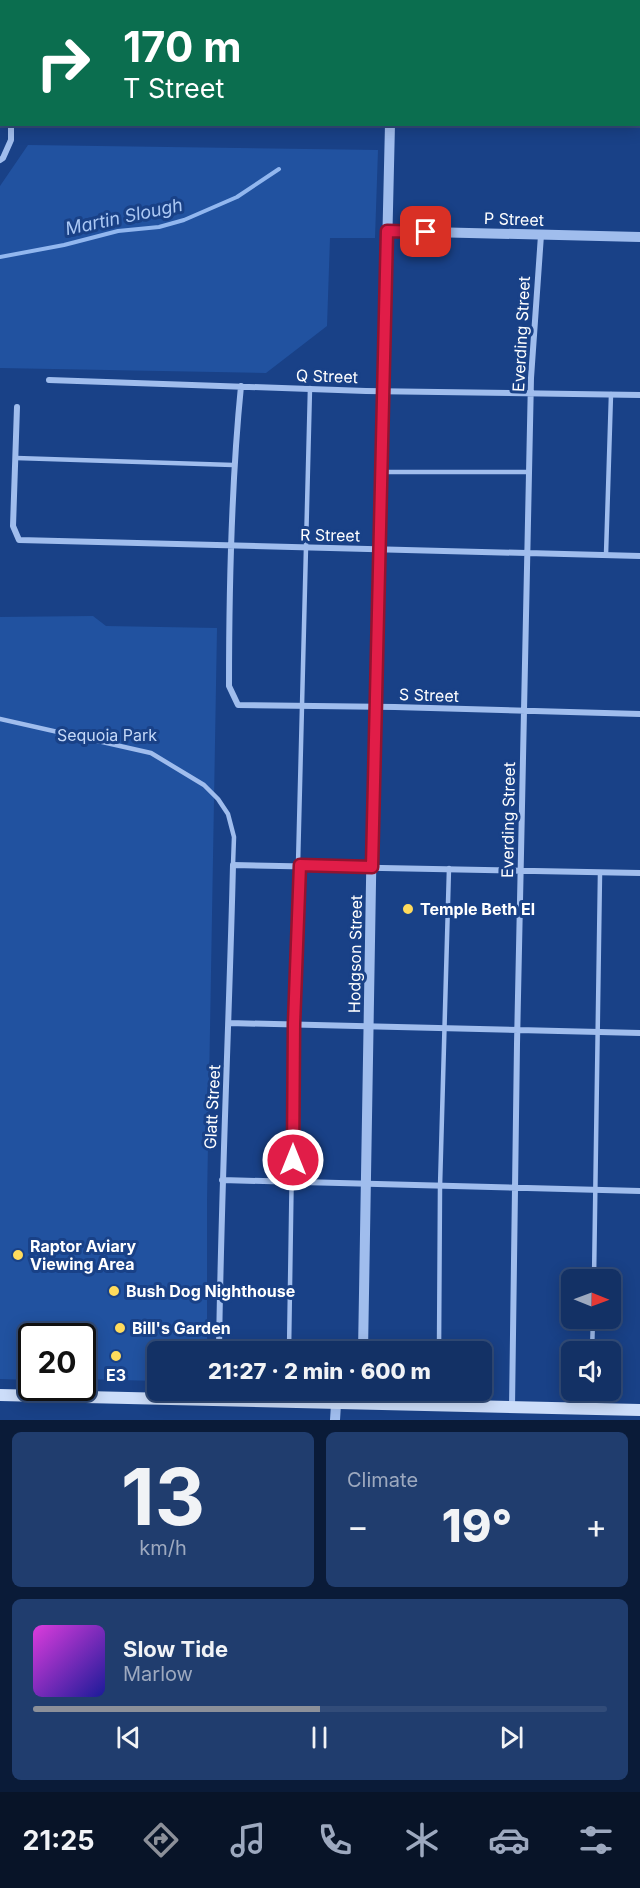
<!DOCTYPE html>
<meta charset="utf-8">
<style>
body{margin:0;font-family:Inter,sans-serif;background:#203d6e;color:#f1f3f6;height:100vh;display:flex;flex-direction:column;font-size:22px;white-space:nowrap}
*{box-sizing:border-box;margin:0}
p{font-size:20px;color:#9da9bf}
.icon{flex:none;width:33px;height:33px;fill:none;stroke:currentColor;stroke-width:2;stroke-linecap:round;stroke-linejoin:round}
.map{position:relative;height:1420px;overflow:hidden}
.panel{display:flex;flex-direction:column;gap:12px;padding:12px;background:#0a1b38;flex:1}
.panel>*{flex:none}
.banner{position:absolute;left:0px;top:0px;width:640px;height:126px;box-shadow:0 3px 15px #0003,0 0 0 2px #324c79;background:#0b6e4f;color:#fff;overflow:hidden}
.needle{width:39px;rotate:91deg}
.tools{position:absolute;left:561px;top:1269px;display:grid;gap:12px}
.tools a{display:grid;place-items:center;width:60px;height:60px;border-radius:9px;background:#133165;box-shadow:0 3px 15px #0003,0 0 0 2px #324c79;font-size:30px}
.speed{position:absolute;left:18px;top:1323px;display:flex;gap:12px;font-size:30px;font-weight:700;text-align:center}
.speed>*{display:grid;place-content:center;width:78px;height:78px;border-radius:50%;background:#133165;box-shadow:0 3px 15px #0003,0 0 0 2px #324c79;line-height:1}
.speed .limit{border:3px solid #111;border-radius:9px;background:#fff;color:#111}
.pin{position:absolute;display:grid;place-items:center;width:51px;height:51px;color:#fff;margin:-26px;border-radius:12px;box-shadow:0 3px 9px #0006}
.me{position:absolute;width:66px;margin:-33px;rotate:0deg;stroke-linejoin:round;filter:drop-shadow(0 0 4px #0008)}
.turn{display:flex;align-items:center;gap:21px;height:126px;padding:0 24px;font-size:27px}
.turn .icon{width:78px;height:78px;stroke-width:2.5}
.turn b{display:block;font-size:42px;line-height:51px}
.big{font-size:45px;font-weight:800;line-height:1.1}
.panel .widget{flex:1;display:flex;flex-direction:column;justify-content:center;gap:9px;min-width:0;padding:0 21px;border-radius:9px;background:#203d6e}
.panel .dial{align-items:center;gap:0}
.dial b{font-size:78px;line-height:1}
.song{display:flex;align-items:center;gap:18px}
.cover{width:72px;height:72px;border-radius:9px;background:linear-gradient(135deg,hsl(300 70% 55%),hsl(240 70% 35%))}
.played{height:6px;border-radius:3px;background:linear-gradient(90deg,#8c9099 50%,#324c79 50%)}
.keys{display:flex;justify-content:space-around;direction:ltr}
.heat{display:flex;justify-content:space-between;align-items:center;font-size:33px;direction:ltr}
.panel .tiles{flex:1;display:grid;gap:12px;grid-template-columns:1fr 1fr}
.widget:last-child{grid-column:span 2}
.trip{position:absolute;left:147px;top:1341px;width:345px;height:60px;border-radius:9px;background:#133165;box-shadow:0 3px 15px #0003,0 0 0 2px #324c79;font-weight:800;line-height:60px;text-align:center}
.tab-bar{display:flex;height:96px;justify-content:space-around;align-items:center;background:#081428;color:#9da9bf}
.tab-bar .icon{width:42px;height:42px}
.tab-bar .on{color:#8c9099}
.tab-bar b{font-size:27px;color:#f1f3f6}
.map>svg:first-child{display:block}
.green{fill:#2152a0}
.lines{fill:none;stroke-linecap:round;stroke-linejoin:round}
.stream{stroke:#92b7ef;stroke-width:4}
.service{stroke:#a0bded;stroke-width:4.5}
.minor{stroke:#a0bded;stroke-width:6}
.tertiary{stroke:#a0bded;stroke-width:10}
.secondary{stroke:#ccddf9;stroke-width:12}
.route-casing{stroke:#92132f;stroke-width:15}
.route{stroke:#e11d48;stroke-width:10}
.poi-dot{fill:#ffdb5c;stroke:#194187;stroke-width:2}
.labels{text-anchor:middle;stroke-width:6;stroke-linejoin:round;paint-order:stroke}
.street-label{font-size:16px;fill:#fff;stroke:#194187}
.park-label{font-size:16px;fill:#c5d9f9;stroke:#194187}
.poi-label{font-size:16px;font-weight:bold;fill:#fff;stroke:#194187;text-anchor:start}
.water-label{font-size:18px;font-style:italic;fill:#abc8f4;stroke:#194187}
</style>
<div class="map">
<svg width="640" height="1420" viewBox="0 0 640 1420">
<rect width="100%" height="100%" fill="#194187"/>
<path class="green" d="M28,145L378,150L375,238H330L327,326L266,373L0,368V186Z
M93,616L106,626L217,628L207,1201V1351L158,1352L157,1381L83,1379L82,1336H32L31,1380L0,1379V617Z"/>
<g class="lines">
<path class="stream" d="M0,257L64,245L118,231L159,227L184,220L237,197L279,169"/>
<path class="service" d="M16,458L233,465
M383,472H528
M606,555L611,394
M0,719L151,753L204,785L218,799L228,814L234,837L233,865
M594,1280L600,873
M289,1352L294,1024L310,388
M439,1352L440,1187L449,868
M592,1352L593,1318
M288,1400V1390
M439,1404V1390
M591,1409L592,1390"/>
<path class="minor" d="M175,2V0
M0,160L3,158L11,140V124
M49,380L366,391L640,395
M241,386C231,486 229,585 229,686L238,705L395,707L640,714
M17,407L13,526L19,540L640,556
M229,1023L640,1033
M222,1180L640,1191
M219,1352C221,1189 229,1027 233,865L640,873
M512,1407L517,1044L531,378L541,235"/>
<path class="tertiary" d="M365,2V0
M387,231L640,237
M363,1352L374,707L380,549L390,124
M361,1404L362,1390
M335,1420L336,1404"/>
<path class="secondary" d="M0,1395L640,1410"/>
</g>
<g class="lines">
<g class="route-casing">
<path id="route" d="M293,1160L294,1024L300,865L372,867L387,231L426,232"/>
</g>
<use href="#route" class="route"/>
</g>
<g class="poi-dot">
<circle cx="408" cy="909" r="6"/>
<circle cx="18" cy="1255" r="6"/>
<circle cx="114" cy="1291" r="6"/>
<circle cx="120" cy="1328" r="6"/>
<circle cx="116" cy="1356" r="6"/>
</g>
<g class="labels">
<g class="street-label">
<text transform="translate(514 219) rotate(2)" y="6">P Street</text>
<text transform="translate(521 334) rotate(-87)" y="6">Everding Street</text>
<text transform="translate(327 376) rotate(2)" y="6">Q Street</text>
<text transform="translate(330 535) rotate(1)" y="6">R Street</text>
<text transform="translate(429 695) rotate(2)" y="6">S Street</text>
<text transform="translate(508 820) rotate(-89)" y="6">Everding Street</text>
<text transform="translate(355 954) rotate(-89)" y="6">Hodgson Street</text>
<text transform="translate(212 1107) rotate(-87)" y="6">Glatt Street</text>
</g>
<g class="park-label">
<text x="107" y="741">Sequoia Park</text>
</g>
<g class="poi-label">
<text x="420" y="915">Temple Beth El</text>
<text x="30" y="1252">Raptor Aviary<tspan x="30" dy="18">Viewing Area</tspan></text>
<text x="126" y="1297">Bush Dog Nighthouse</text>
<text x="132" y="1334">Bill's Garden</text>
<text x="116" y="1381" text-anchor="middle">E3</text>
</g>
<g class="water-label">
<text transform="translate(124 217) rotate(-12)" y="6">Martin Slough</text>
</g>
</g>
</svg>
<div class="tools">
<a><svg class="needle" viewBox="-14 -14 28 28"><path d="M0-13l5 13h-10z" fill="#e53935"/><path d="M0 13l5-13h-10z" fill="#9da9bf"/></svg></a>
<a><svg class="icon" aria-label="sound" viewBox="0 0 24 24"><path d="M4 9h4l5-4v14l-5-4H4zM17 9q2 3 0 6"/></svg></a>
</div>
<div class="speed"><div class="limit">20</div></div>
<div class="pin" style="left:426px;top:232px;background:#d93025"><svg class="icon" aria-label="arrive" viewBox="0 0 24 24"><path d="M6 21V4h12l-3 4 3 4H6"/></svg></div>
<svg class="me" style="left:293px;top:1160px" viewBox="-20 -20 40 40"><circle r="17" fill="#e11d48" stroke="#fff" stroke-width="3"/><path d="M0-11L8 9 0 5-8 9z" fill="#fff"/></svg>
<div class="trip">21:27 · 2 min · 600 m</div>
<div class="banner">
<div class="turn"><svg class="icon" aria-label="right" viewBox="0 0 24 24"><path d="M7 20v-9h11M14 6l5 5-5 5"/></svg><div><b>170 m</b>T Street</div></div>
</div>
</div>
<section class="panel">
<div class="tiles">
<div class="widget dial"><b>13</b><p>km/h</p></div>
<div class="widget"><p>Climate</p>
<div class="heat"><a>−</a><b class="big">19°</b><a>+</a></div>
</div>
<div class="widget">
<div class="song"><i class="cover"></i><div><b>Slow Tide</b><p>Marlow</p></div></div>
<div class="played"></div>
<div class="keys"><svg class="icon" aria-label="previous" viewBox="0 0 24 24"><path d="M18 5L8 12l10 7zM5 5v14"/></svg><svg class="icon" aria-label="pause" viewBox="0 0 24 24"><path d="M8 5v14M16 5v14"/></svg><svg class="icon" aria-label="next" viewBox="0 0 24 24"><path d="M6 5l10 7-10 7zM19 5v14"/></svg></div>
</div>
</div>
</section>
<nav class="tab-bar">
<b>21:25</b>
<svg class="icon on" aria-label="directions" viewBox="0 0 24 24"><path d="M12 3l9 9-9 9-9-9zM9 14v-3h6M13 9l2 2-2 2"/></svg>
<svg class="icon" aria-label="music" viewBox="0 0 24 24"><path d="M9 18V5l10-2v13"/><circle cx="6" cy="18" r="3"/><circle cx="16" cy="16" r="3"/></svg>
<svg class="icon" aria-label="phone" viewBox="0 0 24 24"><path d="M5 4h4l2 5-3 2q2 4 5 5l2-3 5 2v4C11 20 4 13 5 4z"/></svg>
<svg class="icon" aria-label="climate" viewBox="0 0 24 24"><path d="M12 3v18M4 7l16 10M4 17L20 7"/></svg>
<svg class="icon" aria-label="car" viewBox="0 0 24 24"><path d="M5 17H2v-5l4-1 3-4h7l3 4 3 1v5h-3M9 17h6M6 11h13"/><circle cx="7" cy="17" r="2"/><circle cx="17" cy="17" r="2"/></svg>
<svg class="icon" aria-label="filters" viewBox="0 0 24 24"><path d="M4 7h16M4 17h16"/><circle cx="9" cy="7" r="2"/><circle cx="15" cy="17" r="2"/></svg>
</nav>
